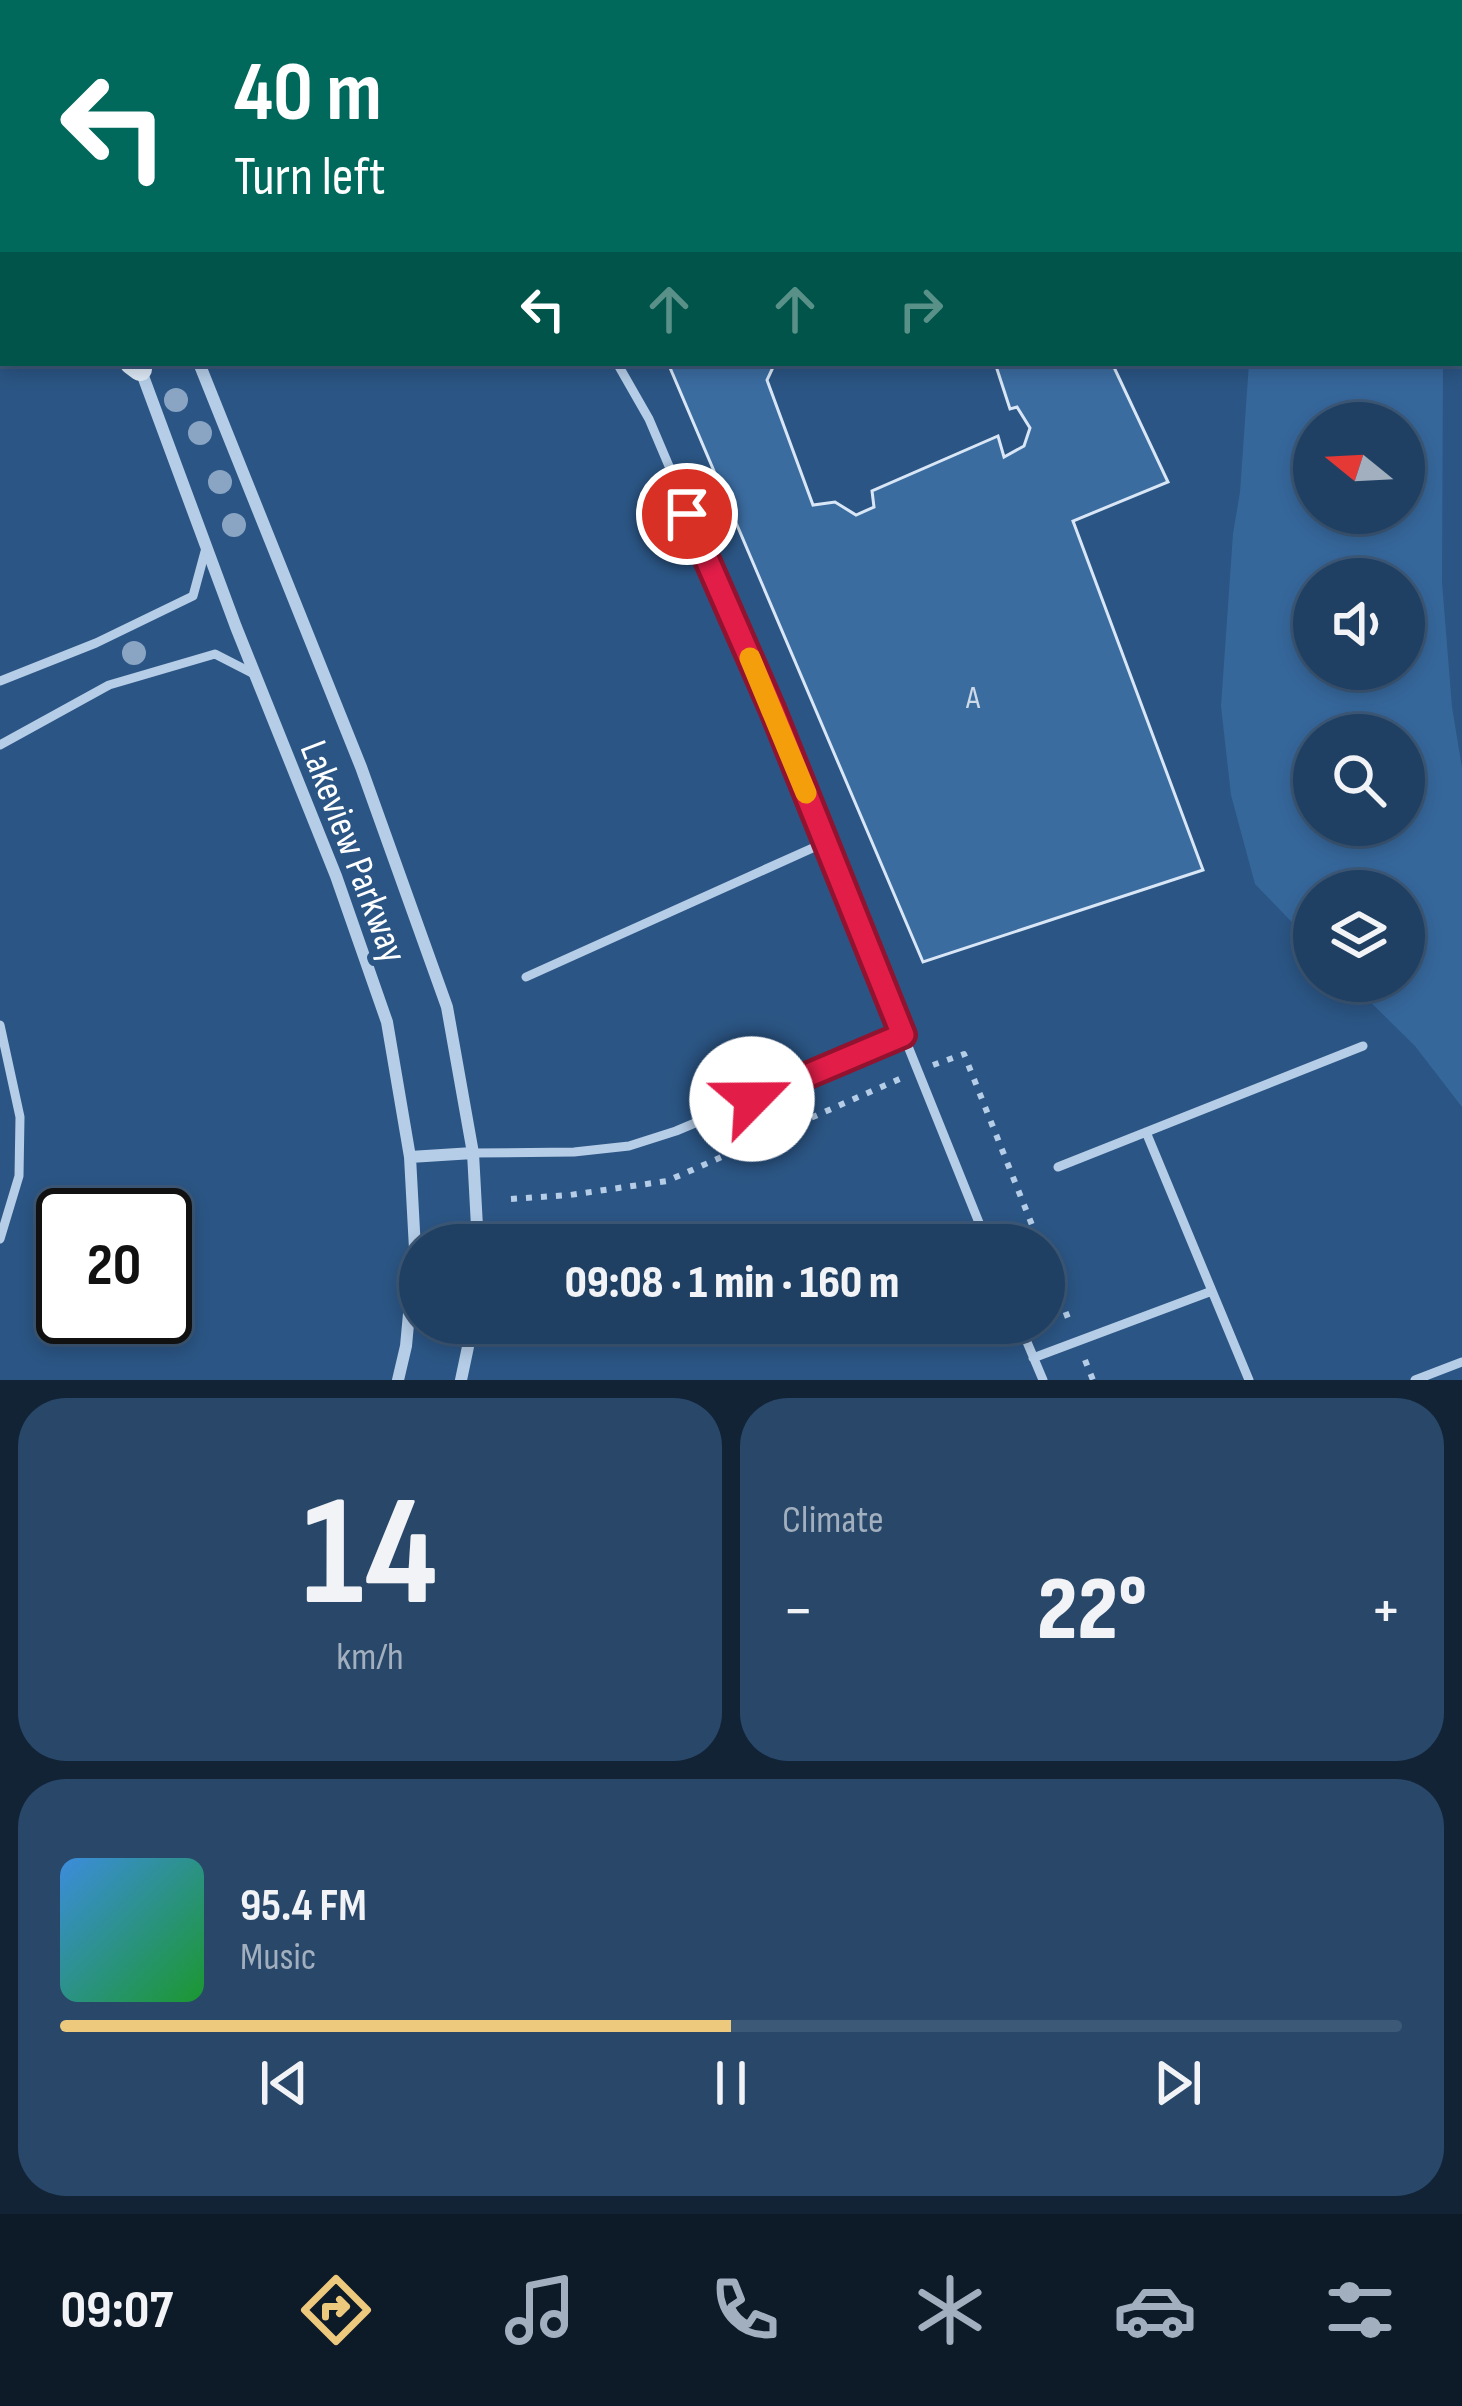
<!DOCTYPE html>
<meta charset="utf-8">
<style>
body{margin:0;font-family:"Sofia Sans Condensed",sans-serif;background:#284769;color:#f1f3f6;height:100vh;display:flex;flex-direction:column;font-size:45px;white-space:nowrap}
*{box-sizing:border-box;margin:0}
p{font-size:39px;color:#a2afbe}
.icon{flex:none;width:66px;height:66px;fill:none;stroke:currentColor;stroke-width:2;stroke-linecap:round;stroke-linejoin:round}
.map{position:relative;height:1380px;overflow:hidden}
.panel{display:flex;flex-direction:column;gap:18px;padding:18px;background:#122336;flex:1}
.panel>*{flex:none}
.guide{position:absolute;left:0px;top:0px;width:1464px;height:366px;box-shadow:0 6px 18px #0003,0 0 0 3px #3d5978;background:#00695c;color:#fff;overflow:hidden}
.needle{width:78px;rotate:288deg}
.fabs{position:absolute;left:1293px;top:402px;display:grid;gap:24px}
.fabs a{display:grid;place-items:center;width:132px;height:132px;border-radius:50%;background:#204063;box-shadow:0 6px 18px #0003,0 0 0 3px #3d5978;font-size:60px}
.speed{position:absolute;left:36px;top:1188px;display:flex;gap:24px;font-size:60px;font-weight:700;text-align:center}
.speed>*{display:grid;place-content:center;width:156px;height:156px;border-radius:50%;background:#204063;box-shadow:0 6px 18px #0003,0 0 0 3px #3d5978;line-height:1}
.speed .limit{border:6px solid #111;border-radius:18px;background:#fff;color:#111}
.pin{position:absolute;display:grid;place-items:center;width:102px;height:102px;color:#fff;margin:-51px;border:6px solid #fff;border-radius:50%;box-shadow:0 3px 12px #0007}
.me{position:absolute;width:132px;margin:-66px;rotate:67deg;stroke-linejoin:round;filter:drop-shadow(0 0 9px #0008)}
.turn{display:flex;align-items:center;gap:42px;height:252px;padding:0 36px;font-size:54px}
.turn .icon{width:156px;height:156px;stroke-width:2.5}
.turn b{display:block;font-size:84px;line-height:102px}
.lanes{display:flex;align-items:center;height:114px;padding:0 36px;background:#0003;justify-content:center;gap:60px;direction:ltr}
.lanes .off{opacity:.35}
.big{font-size:90px;font-weight:800;line-height:1.1}
.panel .widget{flex:1;display:flex;flex-direction:column;justify-content:center;gap:18px;min-width:0;padding:0 42px;border-radius:48px;background:#284769}
.panel .dial{align-items:center;gap:0}
.dial b{font-size:156px;line-height:1}
.song{display:flex;align-items:center;gap:36px}
.cover{width:144px;height:144px;border-radius:18px;background:linear-gradient(135deg,hsl(210 70% 55%),hsl(130 70% 35%))}
.played{height:12px;border-radius:6px;background:linear-gradient(90deg,#edc97d 50%,#3d5978 50%)}
.keys{display:flex;justify-content:space-around;direction:ltr}
.heat{display:flex;justify-content:space-between;align-items:center;font-size:66px;direction:ltr}
.panel .tiles{flex:1;display:grid;gap:18px;grid-template-columns:1fr 1fr}
.widget:last-child{grid-column:span 2}
.trip{position:absolute;left:399px;top:1224px;width:666px;height:120px;border-radius:60px;background:#204063;box-shadow:0 6px 18px #0003,0 0 0 3px #3d5978;font-weight:800;line-height:120px;text-align:center}
.tabs{display:flex;height:192px;justify-content:space-around;align-items:center;background:#0d1a28;color:#a2afbe}
.tabs .icon{width:84px;height:84px}
.tabs .selected{color:#edc97d}
.tabs b{font-size:54px;color:#f1f3f6}
.map>svg:first-child{display:block}
.green{fill:#36679b;fill-rule:evenodd}
.building{fill:#3b6ca0;stroke:#d8e6f6;stroke-width:3}
.lines{fill:none;stroke-linecap:round;stroke-linejoin:round}
.path{stroke:#b5cde7;stroke-width:6;stroke-dasharray:6 9;stroke-linecap:butt}
.service{stroke:#b5cde7;stroke-width:9}
.minor{stroke:#b5cde7;stroke-width:12}
.tertiary{stroke:#b5cde7;stroke-width:21}
.secondary{stroke:#deeaf7;stroke-width:24}
.motorway{stroke:#fff;stroke-width:36}
.tree{fill:#8aa5c3}
.route-casing{stroke:#92132f;stroke-width:30}
.route{stroke:#e11d48;stroke-width:21}
.slow{stroke:#f59e0b;stroke-width:21}
.labels{text-anchor:middle;stroke-width:12;stroke-linejoin:round;paint-order:stroke}
.number-label{font-size:33px;fill:#cedae7}
.street-label{font-size:39px;fill:#fff;stroke:#2b5584}
</style>
<div class="map">
<svg width="1462" height="1380" viewBox="0 0 1462 1380">
<rect width="100%" height="100%" fill="#2b5584"/>
<path class="green" d="M1249,363H1443L1442,582L1452,707L1462,768V1107L1415,1046L1349,981H1404V891H1314V945L1255,884L1231,795L1221,706L1233,534L1240,492ZM1314,423H1404V513H1314ZM1314,579H1404V669H1314ZM1314,735H1404V825H1314Z"/>
<path class="building" d="M668,363H775L767,380L813,505L835,502L856,515L874,507L872,491L998,436L1004,457L1024,446L1030,428L1017,407L1010,409L996,366L1000,363H1112L1168,482L1073,521L1203,870L923,962Z"/>
<g class="lines">
<path class="path" d="M933,1065L964,1054L1040,1245
M511,1199L570,1195L667,1181L904,1077
M1044,1256L1071,1326
M1085,1360L1093,1380"/>
<path class="service" d="M617,363L649,419L773,711L988,1245
M0,681L96,643L193,596L206,548
M0,745L109,685L215,654L256,675
M526,977L826,842
M0,1025L20,1117L19,1176L0,1239
M1146,1132L1249,1380
M473,1153L574,1152L629,1146L676,1131L903,1035
M1058,1167L1363,1046
M1019,1323L1043,1380
M1033,1358L1212,1291
M1415,1380L1462,1362"/>
<path class="minor" d="M199,363L361,767L447,1007L473,1153L478,1245
M140,368L236,627L336,876L387,1022L410,1157L415,1249L406,1346L398,1380
M410,1157L473,1153
M461,1380L473,1323"/>
<path class="tertiary" d="M36,0V3"/>
<path class="secondary" d="M96,0L99,3
M1036,3L1078,0
M1461,61H1462
M0,149L3,148
M0,240L3,239
M0,288H3
M132,363L140,369"/>
<path class="motorway" d="M1461,210L1462,211"/>
</g>
<g class="tree">
<circle cx="176" cy="400" r="12"/>
<circle cx="200" cy="433" r="12"/>
<circle cx="220" cy="482" r="12"/>
<circle cx="234" cy="525" r="12"/>
<circle cx="134" cy="653" r="12"/>
</g>
<g class="lines">
<g class="route-casing">
<path id="route" d="M687,514L773,711L903,1035L752,1099"/>
</g>
<use href="#route" class="route"/>
<path class="slow" d="M750,658L806,793"/>
</g>
<g class="labels">
<g class="number-label">
<text x="973" y="708">A</text>
</g>
<g class="street-label">
<text transform="translate(355 851) rotate(69)" y="14">Lakeview Parkway</text>
</g>
</g>
</svg>
<div class="fabs">
<a><svg class="needle" viewBox="-14 -14 28 28"><path d="M0-13l5 13h-10z" fill="#e53935"/><path d="M0 13l5-13h-10z" fill="#a2afbe"/></svg></a>
<a><svg class="icon" aria-label="sound" viewBox="0 0 24 24"><path d="M4 9h4l5-4v14l-5-4H4zM17 9q2 3 0 6"/></svg></a>
<a><svg class="icon" aria-label="search" viewBox="0 0 24 24"><circle cx="10" cy="10" r="6"/><path d="M15 15l6 6"/></svg></a>
<a><svg class="icon" aria-label="layers" viewBox="0 0 24 24"><path d="M12 4l9 5-9 5-9-5zM3 14l9 5 9-5"/></svg></a>
</div>
<div class="speed"><div class="limit">20</div></div>
<div class="pin" style="left:687px;top:514px;background:#d93025"><svg class="icon" aria-label="arrive" viewBox="0 0 24 24"><path d="M6 21V4h12l-3 4 3 4H6"/></svg></div>
<svg class="me" style="left:752px;top:1099px" viewBox="-20 -20 40 40"><circle r="19" fill="#fff"/><path d="M0-13L10 11 0 6-10 11z" fill="#e11d48"/></svg>
<div class="trip">09:08 · 1 min · 160 m</div>
<div class="guide">
<div class="turn"><svg class="icon" aria-label="left" viewBox="0 0 24 24"><path d="M17 20v-9H6M10 6l-5 5 5 5"/></svg><div><b>40 m</b>Turn left</div></div>
<div class="lanes"><svg class="icon" aria-label="left" viewBox="0 0 24 24"><path d="M17 20v-9H6M10 6l-5 5 5 5"/></svg><svg class="icon off" aria-label="ahead" viewBox="0 0 24 24"><path d="M12 20V5M6 11l6-6 6 6"/></svg><svg class="icon off" aria-label="ahead" viewBox="0 0 24 24"><path d="M12 20V5M6 11l6-6 6 6"/></svg><svg class="icon off" aria-label="right" viewBox="0 0 24 24"><path d="M7 20v-9h11M14 6l5 5-5 5"/></svg></div>
</div>
</div>
<section class="panel">
<div class="tiles">
<div class="widget dial"><b>14</b><p>km/h</p></div>
<div class="widget"><p>Climate</p>
<div class="heat"><a>−</a><b class="big">22°</b><a>+</a></div>
</div>
<div class="widget">
<div class="song"><i class="cover"></i><div><b>95.4 FM</b><p>Music</p></div></div>
<div class="played"></div>
<div class="keys"><svg class="icon" aria-label="previous" viewBox="0 0 24 24"><path d="M18 5L8 12l10 7zM5 5v14"/></svg><svg class="icon" aria-label="pause" viewBox="0 0 24 24"><path d="M8 5v14M16 5v14"/></svg><svg class="icon" aria-label="next" viewBox="0 0 24 24"><path d="M6 5l10 7-10 7zM19 5v14"/></svg></div>
</div>
</div>
</section>
<nav class="tabs">
<b>09:07</b>
<svg class="icon selected" aria-label="directions" viewBox="0 0 24 24"><path d="M12 3l9 9-9 9-9-9zM9 14v-3h6M13 9l2 2-2 2"/></svg>
<svg class="icon" aria-label="music" viewBox="0 0 24 24"><path d="M9 18V5l10-2v13"/><circle cx="6" cy="18" r="3"/><circle cx="16" cy="16" r="3"/></svg>
<svg class="icon" aria-label="phone" viewBox="0 0 24 24"><path d="M5 4h4l2 5-3 2q2 4 5 5l2-3 5 2v4C11 20 4 13 5 4z"/></svg>
<svg class="icon" aria-label="climate" viewBox="0 0 24 24"><path d="M12 3v18M4 7l16 10M4 17L20 7"/></svg>
<svg class="icon" aria-label="car" viewBox="0 0 24 24"><path d="M5 17H2v-5l4-1 3-4h7l3 4 3 1v5h-3M9 17h6M6 11h13"/><circle cx="7" cy="17" r="2"/><circle cx="17" cy="17" r="2"/></svg>
<svg class="icon" aria-label="filters" viewBox="0 0 24 24"><path d="M4 7h16M4 17h16"/><circle cx="9" cy="7" r="2"/><circle cx="15" cy="17" r="2"/></svg>
</nav>
